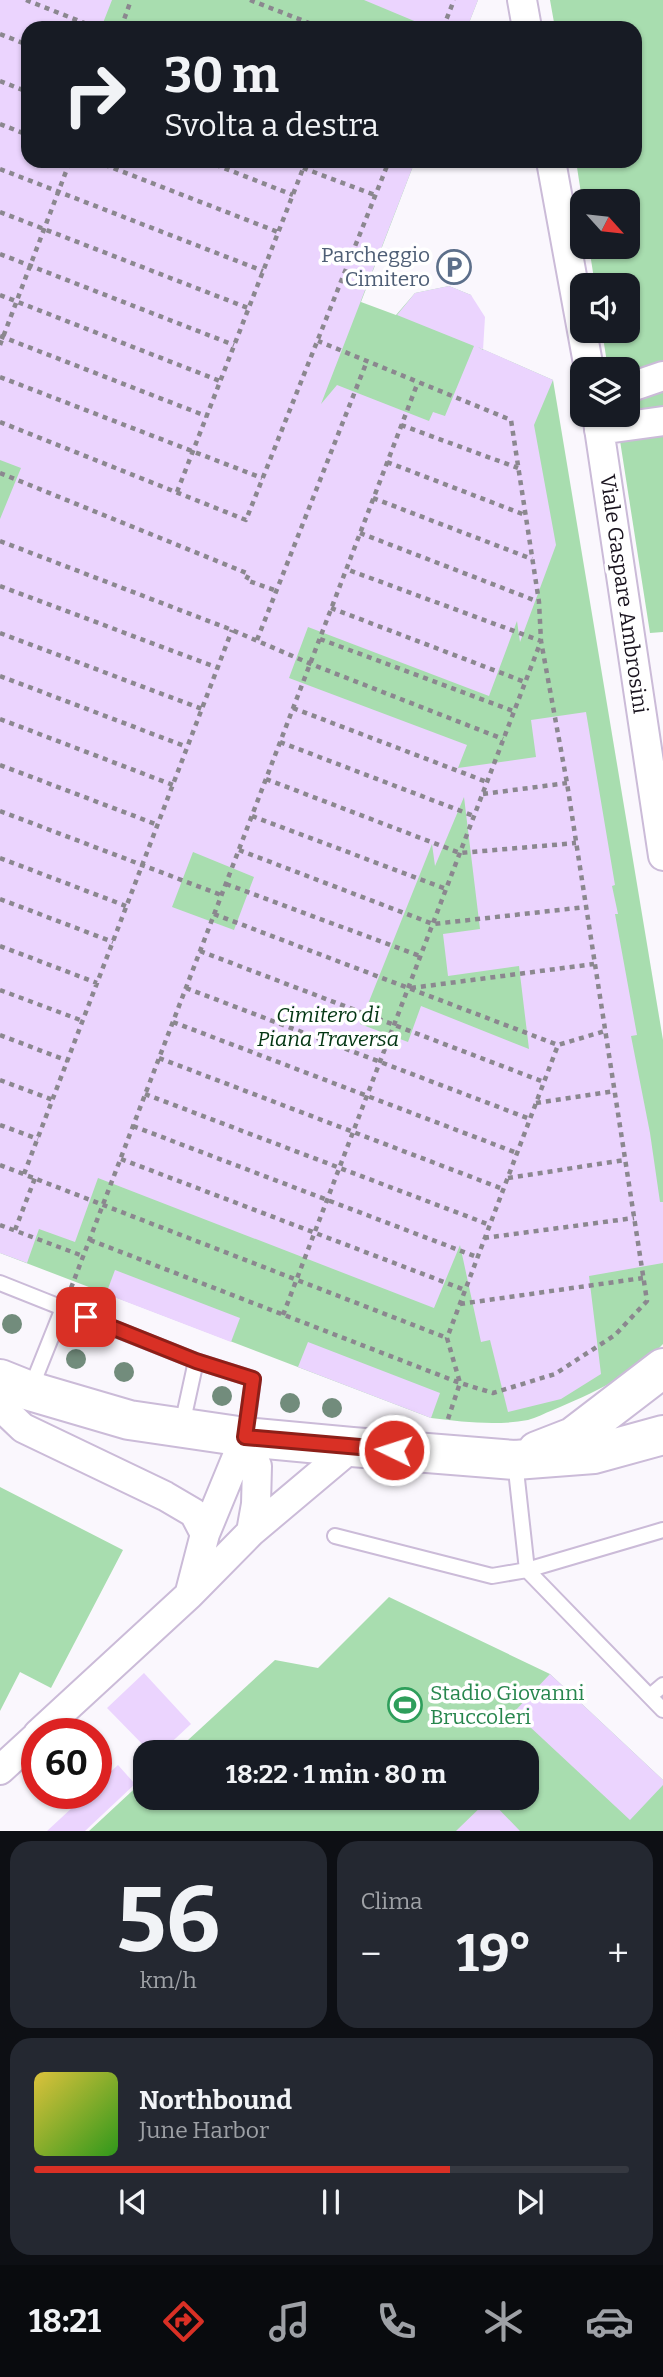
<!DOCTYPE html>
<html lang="it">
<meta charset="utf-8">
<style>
body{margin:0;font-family:Bitter,serif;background:#242831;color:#f1f3f6;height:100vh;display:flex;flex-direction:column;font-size:26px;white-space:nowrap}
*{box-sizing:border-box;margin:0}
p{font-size:23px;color:#9ea1a6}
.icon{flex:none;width:38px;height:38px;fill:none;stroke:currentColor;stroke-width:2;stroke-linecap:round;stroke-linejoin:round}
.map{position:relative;height:1831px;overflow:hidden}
.sheet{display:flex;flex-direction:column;gap:10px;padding:10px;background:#0d0f14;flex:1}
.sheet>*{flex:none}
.top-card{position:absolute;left:21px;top:21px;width:621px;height:147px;border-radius:21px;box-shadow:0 2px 5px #0004;background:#171b24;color:#f1f3f6;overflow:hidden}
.needle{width:46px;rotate:117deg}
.buttons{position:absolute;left:570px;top:189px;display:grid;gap:14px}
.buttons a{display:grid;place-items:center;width:70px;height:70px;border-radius:14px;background:#171b24;box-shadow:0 2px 5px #0004;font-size:35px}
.speed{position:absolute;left:21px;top:1718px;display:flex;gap:14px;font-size:35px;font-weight:700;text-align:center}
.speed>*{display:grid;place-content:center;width:91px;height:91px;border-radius:50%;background:#171b24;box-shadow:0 2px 5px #0004;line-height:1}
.speed .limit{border:10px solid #d22;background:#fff;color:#111}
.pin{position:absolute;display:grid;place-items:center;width:60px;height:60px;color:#fff;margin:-30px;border-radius:14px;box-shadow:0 4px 10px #0006}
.me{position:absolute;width:77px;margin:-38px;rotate:274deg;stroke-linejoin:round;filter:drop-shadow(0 0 5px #0008)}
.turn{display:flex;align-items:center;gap:24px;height:147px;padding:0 28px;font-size:32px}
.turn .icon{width:91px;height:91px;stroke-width:2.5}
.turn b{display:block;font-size:49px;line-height:60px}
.big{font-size:52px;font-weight:700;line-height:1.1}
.sheet .widget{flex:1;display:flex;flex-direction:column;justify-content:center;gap:10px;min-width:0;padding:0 24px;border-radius:21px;background:#242831}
.sheet .dial{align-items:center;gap:0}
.dial b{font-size:91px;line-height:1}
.song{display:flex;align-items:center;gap:21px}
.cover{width:84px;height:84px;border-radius:10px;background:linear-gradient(135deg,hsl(50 70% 55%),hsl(110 70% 35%))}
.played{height:7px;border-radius:4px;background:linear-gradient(90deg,#d93025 70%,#363941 70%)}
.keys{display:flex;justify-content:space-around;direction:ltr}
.heat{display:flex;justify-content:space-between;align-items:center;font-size:38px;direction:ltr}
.sheet .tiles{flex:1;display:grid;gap:10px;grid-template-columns:1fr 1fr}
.widget:last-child{grid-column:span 2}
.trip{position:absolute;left:133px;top:1740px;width:406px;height:70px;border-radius:21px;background:#171b24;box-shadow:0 2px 5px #0004;font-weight:700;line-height:70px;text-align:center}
.tab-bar{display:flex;height:112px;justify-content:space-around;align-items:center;background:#090b0e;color:#9ea1a6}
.tab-bar .icon{width:49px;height:49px}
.tab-bar .current{color:#d93025}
.tab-bar b{font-size:32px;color:#f1f3f6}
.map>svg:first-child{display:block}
.green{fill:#a8ddaf}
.building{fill:#ebd4fe;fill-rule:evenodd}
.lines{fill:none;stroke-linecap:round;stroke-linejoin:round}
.lane-casing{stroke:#cbbbd8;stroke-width:18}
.street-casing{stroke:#cbbbd8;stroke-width:32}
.primary-casing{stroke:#cbbbd8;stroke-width:42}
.path{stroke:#8b878f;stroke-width:4.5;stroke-dasharray:5 5;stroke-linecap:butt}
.lane{stroke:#fff;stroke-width:14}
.street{stroke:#fff;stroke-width:28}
.primary{stroke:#fff;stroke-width:38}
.tree{fill:#728c7c}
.route-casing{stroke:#8d1f18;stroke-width:18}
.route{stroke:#d93025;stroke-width:12}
.labels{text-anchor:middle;stroke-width:7;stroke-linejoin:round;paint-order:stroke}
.service-label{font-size:21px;fill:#4e5e75;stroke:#fff;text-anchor:end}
.street-label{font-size:21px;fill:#19131e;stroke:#fff}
.park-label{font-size:21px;font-style:italic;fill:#023512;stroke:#fff}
.leisure-label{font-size:21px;fill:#27864d;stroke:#fff;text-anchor:start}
</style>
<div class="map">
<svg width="663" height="1831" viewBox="0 0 663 1831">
<rect width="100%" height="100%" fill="#faf7fd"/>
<path class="green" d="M0,0H478L467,28H28V161H415L361,302L396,315L415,293L449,286L471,295L480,348L553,380L663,1040V1344C635,1374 591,1394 553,1410C545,1413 536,1418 528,1420C496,1426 463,1422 431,1418L0,1253Z
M550,0H663V632L650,633L616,415H628V369H608L602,331H628V285H595L589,247H628V201H583V206L576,161H635V28H555Z
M0,1487L123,1550L51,1688L20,1672L0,1711Z
M389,1597L550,1674L663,1780V1831H89L145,1779V1797H527V1752H175L275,1660L318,1668Z"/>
<path class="building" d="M0,0H112L101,28H28V161H415L321,404L337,385L429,421L433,412L445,416L474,346L397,315L415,293L449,286L471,295L485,317L483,350L478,347L553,380L534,425L556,545L520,642L517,621L489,696L308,627L289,678L467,745L458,768L536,757L531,720L586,712L615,885L612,886L618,914H615L637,1035L631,1036L650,1133L660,1202H663V1263L589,1276L601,1374L561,1399L508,1412L490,1340L481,1342L460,1245L434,1308L98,1178L75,1242L39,1229L27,1263L0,1253V519L21,468L0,460ZM464,797L480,929L443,934L448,976L519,966L529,1049L421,1006L408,1042L360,1024L432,844L435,866ZM193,852L254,877L234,930L172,907Z
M364,0H478L467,28H431Z
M115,1270L240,1318L231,1342L106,1294Z
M308,1342L440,1393L431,1418L298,1367Z
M144,1673L191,1724L161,1752H150L107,1708Z
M550,1674L663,1780V1785L630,1820L514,1712Z
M118,1765L135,1784L85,1831H47L87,1794H96V1785Z
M489,1799L520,1831H456Z"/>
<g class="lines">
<g class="lane-casing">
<path id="lane" d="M0,1283L196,1361L253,1379L246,1435
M31,1388L63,1308
M182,1425L196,1361
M515,1461L527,1570L663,1710
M335,1536L492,1576L527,1570L663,1530
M650,1696L663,1685"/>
</g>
<g class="street-casing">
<path id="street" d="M522,0L527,28
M551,161L589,369
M628,388L663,376
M597,415L663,856
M599,430L663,421
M0,1406L23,1428L165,1496L194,1513L205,1534
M245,1437L257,1466L256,1504L251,1532
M190,1592L205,1534L245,1437
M38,1734L189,1595L251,1532L352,1447
M0,1770L37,1736"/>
</g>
<g class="primary-casing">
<path id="primary" d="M0,1379L30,1391L129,1420L245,1437L352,1447L515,1460L594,1454L663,1435
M537,1451L573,1437L663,1368"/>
</g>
<path class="path" d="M26,0L97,28
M250,0L322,28
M121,28L131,0
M443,28L454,0
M0,34L28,45
M0,81L28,92
M0,124L28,135
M95,161L278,232
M206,161L293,195
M303,168L375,195
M0,169L263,271
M0,212L248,308
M0,254L234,345
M0,295L220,381
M0,336L206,416
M0,345L70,161
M0,377L262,478
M0,422L246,520L389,161
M401,425L518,468
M387,462L525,515
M0,473L249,574L246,580L277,591
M177,492L306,161
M373,498L532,559
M360,533L539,602
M0,541L232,630L311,664L503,739
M0,586L218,668
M331,608L525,682
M0,633L202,709
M320,639L513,711
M257,640L367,361
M0,676L187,747
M293,708L487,782
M0,719L173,785
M280,742L474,816
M0,765L158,825
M266,779L460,853L576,843
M483,794L567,783
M0,811L221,895
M252,816L446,889
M239,850L433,924L586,907
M0,858L126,906
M226,884L420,956
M0,899L113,942
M214,914L558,1045L605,1031
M0,946L97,983
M200,951L544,1082
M186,988L530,1119
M411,988L594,964
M0,990L83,1021
M173,1022L517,1153
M0,1035L68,1061
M159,1058L503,1189
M0,1080L53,1100
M145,1094L490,1225
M536,1103L615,1091
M0,1125L38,1139
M133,1126L477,1257
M121,1159L465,1290
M0,1165L447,1338
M24,1174L232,630
M508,1178L625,1160
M0,1225L83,1256
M15,1230L35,1178
M484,1238L634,1218
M90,1240L460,1383L493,1393L555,1374L615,1335L647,1301L567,783L541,641L539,602L511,420L318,341
M71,1288L418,382
M460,1304L643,1278
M283,1315L541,641L346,569
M448,1419L460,1383L447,1338L558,1045"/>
<use href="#lane" class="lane"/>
<use href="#street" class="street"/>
<use href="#primary" class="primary"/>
</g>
<g class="tree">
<circle cx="12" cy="1324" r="10"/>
<circle cx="76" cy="1359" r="10"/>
<circle cx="124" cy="1372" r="10"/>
<circle cx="222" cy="1396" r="10"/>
<circle cx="290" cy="1403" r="10"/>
<circle cx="332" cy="1408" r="10"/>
</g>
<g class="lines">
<g class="route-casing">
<path id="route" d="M86,1317L196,1361L253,1379L245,1437L394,1450"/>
</g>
<use href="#route" class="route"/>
</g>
<defs>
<g id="parking-ring" transform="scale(1.75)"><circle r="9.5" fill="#fff" stroke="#5c6f8a" stroke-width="1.5"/><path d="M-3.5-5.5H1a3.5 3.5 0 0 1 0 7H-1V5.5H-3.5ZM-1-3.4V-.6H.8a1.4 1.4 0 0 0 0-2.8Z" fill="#5c6f8a"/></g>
<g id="stadium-ring" transform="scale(1.75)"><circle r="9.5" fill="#fff" stroke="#2e9e5b" stroke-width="1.5"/><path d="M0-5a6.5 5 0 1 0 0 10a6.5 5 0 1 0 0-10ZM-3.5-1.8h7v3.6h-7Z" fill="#2e9e5b"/></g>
</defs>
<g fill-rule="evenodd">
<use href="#parking-ring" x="454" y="267"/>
<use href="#stadium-ring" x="405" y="1705"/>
</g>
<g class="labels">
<g class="service-label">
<text x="430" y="262">Parcheggio<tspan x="430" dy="24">Cimitero</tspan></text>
</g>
<g class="street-label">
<text transform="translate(624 594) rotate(82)" y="7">Viale Gaspare Ambrosini</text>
</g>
<g class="park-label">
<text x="328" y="1022">Cimitero di<tspan x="328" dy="24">Piana Traversa</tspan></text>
</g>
<g class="leisure-label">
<text x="430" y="1700">Stadio Giovanni<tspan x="430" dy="24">Bruccoleri</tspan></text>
</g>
</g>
</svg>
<div class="buttons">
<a><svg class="needle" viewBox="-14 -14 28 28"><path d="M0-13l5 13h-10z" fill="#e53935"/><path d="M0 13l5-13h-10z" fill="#9ea1a6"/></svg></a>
<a><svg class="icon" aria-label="sound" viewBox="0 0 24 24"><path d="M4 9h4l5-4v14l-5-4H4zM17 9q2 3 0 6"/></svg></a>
<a><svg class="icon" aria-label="layers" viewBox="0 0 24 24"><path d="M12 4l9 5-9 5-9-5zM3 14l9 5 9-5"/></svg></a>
</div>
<div class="speed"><div class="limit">60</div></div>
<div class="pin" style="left:86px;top:1317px;background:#d93025"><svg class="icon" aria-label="arrive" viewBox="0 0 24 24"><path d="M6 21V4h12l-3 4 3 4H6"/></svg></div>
<svg class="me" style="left:394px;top:1450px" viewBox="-20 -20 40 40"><circle r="17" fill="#d93025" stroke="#fff" stroke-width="3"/><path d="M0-11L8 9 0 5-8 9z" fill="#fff"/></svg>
<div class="trip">18:22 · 1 min · 80 m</div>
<div class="top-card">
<div class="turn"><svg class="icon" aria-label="right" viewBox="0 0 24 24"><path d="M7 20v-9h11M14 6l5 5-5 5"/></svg><div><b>30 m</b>Svolta a destra</div></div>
</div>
</div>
<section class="sheet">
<div class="tiles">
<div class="widget dial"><b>56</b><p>km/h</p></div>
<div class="widget"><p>Clima</p>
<div class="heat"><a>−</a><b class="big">19°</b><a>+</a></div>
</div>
<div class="widget">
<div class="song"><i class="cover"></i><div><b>Northbound</b><p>June Harbor</p></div></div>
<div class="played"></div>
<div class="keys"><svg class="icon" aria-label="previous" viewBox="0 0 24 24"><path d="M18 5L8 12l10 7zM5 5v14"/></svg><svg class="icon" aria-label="pause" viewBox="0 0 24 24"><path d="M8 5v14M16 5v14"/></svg><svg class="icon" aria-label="next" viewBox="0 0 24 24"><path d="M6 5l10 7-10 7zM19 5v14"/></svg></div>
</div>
</div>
</section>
<nav class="tab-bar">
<b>18:21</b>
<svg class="icon current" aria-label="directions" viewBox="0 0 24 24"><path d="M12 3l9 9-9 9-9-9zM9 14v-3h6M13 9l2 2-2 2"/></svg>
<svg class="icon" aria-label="music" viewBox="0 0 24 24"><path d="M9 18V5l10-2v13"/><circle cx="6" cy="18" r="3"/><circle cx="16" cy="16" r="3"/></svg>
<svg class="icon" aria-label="phone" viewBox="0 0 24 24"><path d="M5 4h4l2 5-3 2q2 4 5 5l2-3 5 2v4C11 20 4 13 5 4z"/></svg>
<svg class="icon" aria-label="climate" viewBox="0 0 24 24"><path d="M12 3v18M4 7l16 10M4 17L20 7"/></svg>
<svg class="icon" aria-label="car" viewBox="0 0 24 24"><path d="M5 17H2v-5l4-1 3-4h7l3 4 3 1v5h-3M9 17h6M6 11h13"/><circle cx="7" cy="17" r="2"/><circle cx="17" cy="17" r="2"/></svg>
</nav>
